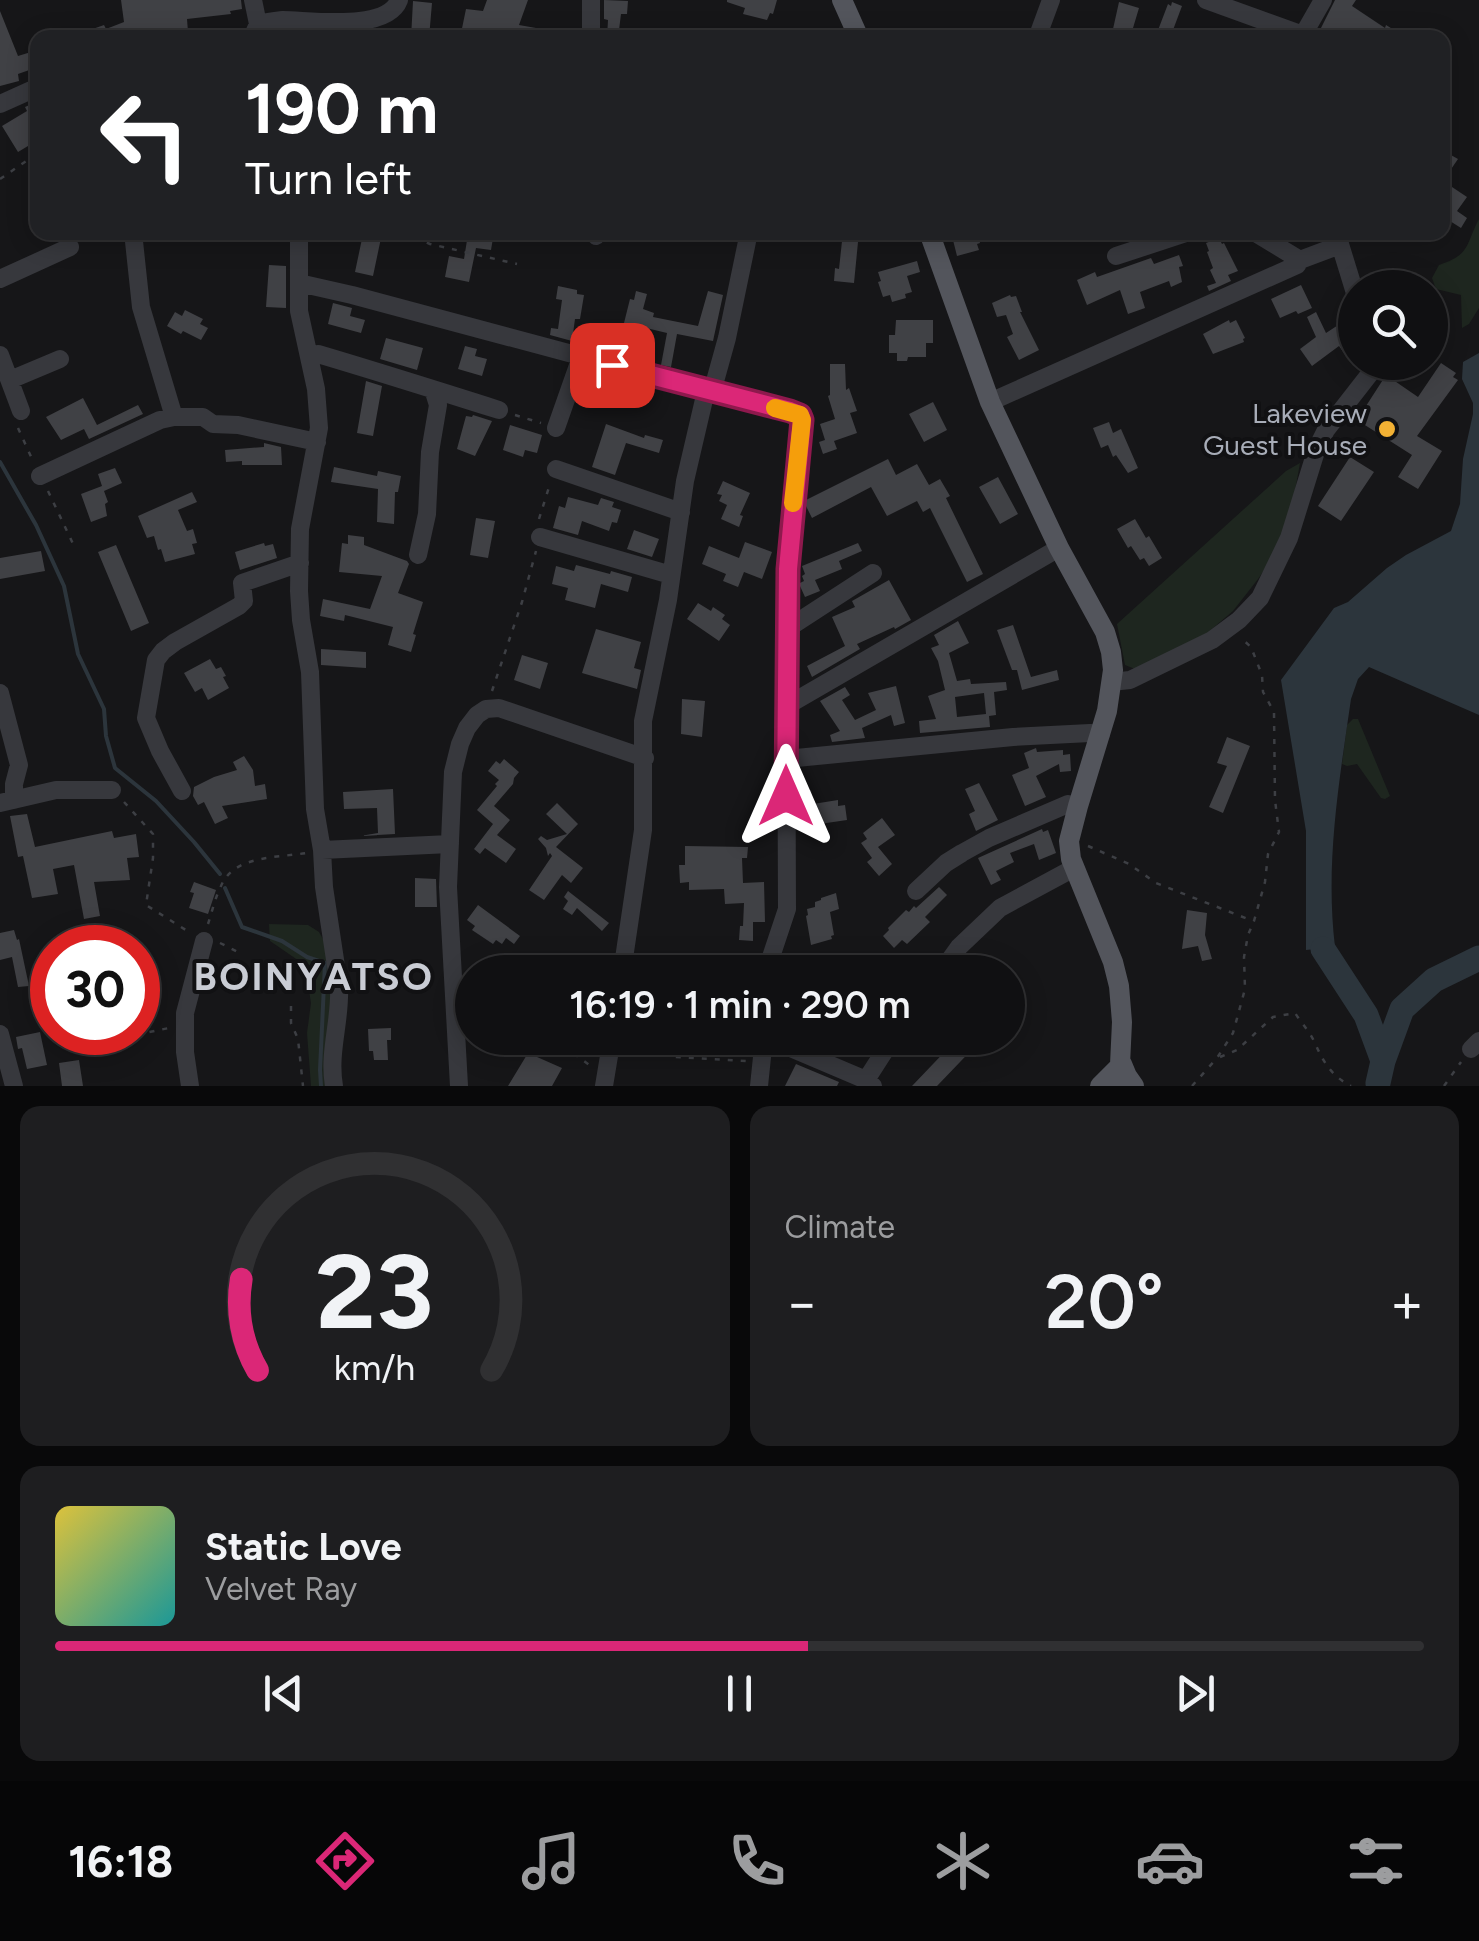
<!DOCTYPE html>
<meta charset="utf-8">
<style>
body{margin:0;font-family:Figtree,sans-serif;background:#1e1e20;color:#f1f3f6;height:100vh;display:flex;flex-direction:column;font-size:38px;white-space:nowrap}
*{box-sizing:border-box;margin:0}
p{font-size:32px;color:#9c9d9f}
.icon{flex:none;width:55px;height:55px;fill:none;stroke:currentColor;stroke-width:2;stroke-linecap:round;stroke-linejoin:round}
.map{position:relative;height:1086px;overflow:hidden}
.panel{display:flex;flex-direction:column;gap:20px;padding:20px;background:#09090a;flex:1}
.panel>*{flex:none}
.banner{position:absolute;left:30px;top:30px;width:1420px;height:210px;border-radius:20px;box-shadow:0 5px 25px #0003,0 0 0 2px #303032;background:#202124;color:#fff;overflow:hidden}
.controls{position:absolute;left:1338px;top:270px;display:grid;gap:20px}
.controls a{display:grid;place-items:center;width:110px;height:110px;border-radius:50%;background:#101012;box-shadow:0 5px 25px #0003,0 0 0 2px #303032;font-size:50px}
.speed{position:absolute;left:30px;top:925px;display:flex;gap:20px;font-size:50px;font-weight:700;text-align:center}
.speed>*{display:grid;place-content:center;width:130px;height:130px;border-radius:50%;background:#101012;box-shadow:0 5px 25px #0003,0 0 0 2px #303032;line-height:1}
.speed .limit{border:15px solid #d22;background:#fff;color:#111}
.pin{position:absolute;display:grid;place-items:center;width:85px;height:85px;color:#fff;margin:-42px;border-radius:20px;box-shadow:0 5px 15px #0006}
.me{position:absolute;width:110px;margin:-55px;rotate:0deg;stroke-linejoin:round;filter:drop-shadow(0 0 8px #0008)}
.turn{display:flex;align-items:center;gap:35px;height:210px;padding:0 50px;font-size:45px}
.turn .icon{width:130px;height:130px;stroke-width:2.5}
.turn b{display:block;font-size:70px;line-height:85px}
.big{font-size:75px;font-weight:600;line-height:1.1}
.panel .card{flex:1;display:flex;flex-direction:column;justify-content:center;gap:15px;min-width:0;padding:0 35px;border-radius:20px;background:#1e1e20}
.panel .dial{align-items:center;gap:0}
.dial svg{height:260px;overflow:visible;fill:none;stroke:#303032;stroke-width:7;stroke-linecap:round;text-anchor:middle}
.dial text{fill:#f1f3f6;stroke:none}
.song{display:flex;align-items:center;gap:30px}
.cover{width:120px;height:120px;border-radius:15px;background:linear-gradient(135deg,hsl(50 70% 55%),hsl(180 70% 35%))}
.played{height:10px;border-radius:5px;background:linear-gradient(90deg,#db2777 55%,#303032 55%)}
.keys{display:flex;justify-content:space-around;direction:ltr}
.heat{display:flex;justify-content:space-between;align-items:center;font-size:55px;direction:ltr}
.panel .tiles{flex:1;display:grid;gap:20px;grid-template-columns:1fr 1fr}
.card:last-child{grid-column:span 2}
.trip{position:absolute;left:455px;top:955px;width:570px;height:100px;border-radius:50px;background:#101012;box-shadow:0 5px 25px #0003,0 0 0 2px #303032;font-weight:600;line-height:100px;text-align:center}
.menu{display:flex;height:160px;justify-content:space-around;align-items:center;background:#060607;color:#9c9d9f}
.menu .icon{width:70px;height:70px}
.menu .selected{color:#db2777}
.menu b{font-size:45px;color:#f1f3f6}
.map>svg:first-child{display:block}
.green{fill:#1e261f}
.water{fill:#2c353c}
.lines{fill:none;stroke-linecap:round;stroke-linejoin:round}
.stream{stroke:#2c353c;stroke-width:4}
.river{stroke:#2c353c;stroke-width:25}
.building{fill:#404145;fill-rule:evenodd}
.path{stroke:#3d3f44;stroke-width:2.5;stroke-dasharray:5 8;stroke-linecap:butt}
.minor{stroke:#37383d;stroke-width:18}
.major{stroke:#53555c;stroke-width:20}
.route-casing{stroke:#8e194d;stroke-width:25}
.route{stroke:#db2777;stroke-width:18}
.slow{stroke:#f59e0b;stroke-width:18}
.poi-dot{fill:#f2b134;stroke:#111113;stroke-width:4}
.labels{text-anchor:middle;stroke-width:8;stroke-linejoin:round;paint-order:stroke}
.poi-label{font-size:28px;fill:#a8adb8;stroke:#111113;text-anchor:end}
.district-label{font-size:38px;font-weight:bold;letter-spacing:2.5px;fill:#c9ccd4;stroke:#111113}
</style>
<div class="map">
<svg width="1479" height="1086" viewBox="0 0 1479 1086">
<rect width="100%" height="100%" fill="#161618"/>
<path class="green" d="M1479,219V308L1469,324L1462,328L1461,295L1436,289L1432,278L1439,265C1471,254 1465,246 1479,219Z
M1300,463L1294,496L1277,551L1258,579L1233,611L1193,645L1140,671L1125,665L1117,624L1286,471Z
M1353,719H1358L1390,796L1385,799L1381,798L1357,764L1347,766L1342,764L1347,725Z
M269,924L308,925L319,932L324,941L331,983L328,1086H311L307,1033L311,1003L305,965L270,941Z"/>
<path class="water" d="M1479,353V715L1369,667L1358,679L1351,699C1339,782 1325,864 1335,947L1306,950V831L1281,680L1334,608L1348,602L1387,568L1406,555L1451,531L1460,504L1463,459L1473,414V403L1462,379L1463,362Z"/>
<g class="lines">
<path class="stream" d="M0,462L36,525L64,586L78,654L104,709L106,736L115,768L156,801L194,842L220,874
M225,888L242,927L282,941L307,957L325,963L320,1070L321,1086"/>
<path class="river" d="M1323,949L1366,1015L1383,1061L1378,1083
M1383,1061L1402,1009L1434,980L1479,958"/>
</g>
<path class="building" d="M121,0H241L242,9L230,11L231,14L187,19L188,32H185V38H170V34L132,38H73V36L104,25L106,29L124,22Z
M487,0H528L519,25L536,28L534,38H508L478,33V38H460L466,9L483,11Z
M604,0L628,1L627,14H621L618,38H607L608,20L604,19Z
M727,0H777L773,14L770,13L767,20L743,14L745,8L727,2Z
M1335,0H1356L1352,6L1385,28L1386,25L1407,38H1316Z
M413,1L432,3L429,38H411Z
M1119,2L1139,8L1130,38H1111Z
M1172,2L1182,6L1170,38H1155L1168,4L1171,6Z
M0,11L18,56L31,52L35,68L18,74L19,81L0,86Z
M34,103L35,105L38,104V140L18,152L2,126L27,111L25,107Z
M1442,150L1458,159L1443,181L1467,197L1457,211L1467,218L1461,228L1442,216Z
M843,232H859L854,283L834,281L835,268L839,269Z
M951,232H977L980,243L977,244L979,250L957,256Z
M363,234L381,238L373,276L355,272Z
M468,234L493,238L491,250L476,248L469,282L445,277L449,256L464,259Z
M1219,238L1222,244L1224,243L1238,271L1228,275L1231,281L1209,291L1207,286L1216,283L1210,270L1213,268L1207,252L1209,251L1206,243Z
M1179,255L1183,266L1179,267L1182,282L1171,287L1169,281L1140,292L1145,308L1128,314L1120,290L1087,305L1077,280L1095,272L1097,277L1151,258L1154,264Z
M917,261L920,272L907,276L912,292L905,294L906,298L892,302L890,295L883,297L878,282L881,281L878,272Z
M269,265L286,266V308L266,307Z
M1301,285L1312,308L1298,314L1296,311L1280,318L1271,299Z
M558,286L577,290V294L584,295L580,319H575L572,341L550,335L551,328L558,329L562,300L556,299Z
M636,291L647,294L643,309L654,313L653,317L698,326L708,291L723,295L713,341L677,334L671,367L661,365L667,333L642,327L638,348L612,343L614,331L618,332L620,326L623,327L630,299L634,300Z
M1010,295L1011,297L1016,296L1022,312H1020L1039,350L1019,360L1007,337L1013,334L1006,315L997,317L992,303Z
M333,303L352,308L350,316L365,320L361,333L328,324Z
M185,310L203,319L200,324L208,328L201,340L183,331L181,334L167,326L175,312L182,316Z
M1316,312L1326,333L1355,314V326L1347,333L1355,345V350L1346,356L1339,346L1312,366L1300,349L1316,337L1307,317Z
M896,320H933V343H926V357H908L907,361H897V353H889V335H895Z
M1229,320L1230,323L1236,320L1245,338L1243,339L1244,342L1213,354L1203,334Z
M386,338L423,348L417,370L380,359Z
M465,346L477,349L475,356L487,359L482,376L458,369Z
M1441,363L1456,373L1453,377L1458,380L1417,436L1442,451L1418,489L1398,477L1412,455L1357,420L1386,375L1418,397Z
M830,364H845L846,390L849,388L857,411L850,413L857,433L834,441L837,449L823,454L819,442L825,440L820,424L835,419L828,396L830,395Z
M366,381L382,386L373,436L357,433Z
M83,398L97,425L138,405L143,414L89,439L84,429L61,440L46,417Z
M933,402L947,430L924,442L909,414Z
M473,415L492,421L475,456L457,449L466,416L472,417Z
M1109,422L1113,433L1121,429L1138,468L1128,473L1116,455L1113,457L1108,445L1101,448L1093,428Z
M606,424L644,438L645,435L663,440L659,453L626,443L615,475L592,467Z
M510,425L542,435L537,453L525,450L523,457L503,450Z
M264,443L281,447L282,465H242V461L226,462L225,450L264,447Z
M1350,457L1374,472L1341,521L1318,506Z
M888,459L896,475L917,464L929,485L940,479L950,496L946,498L983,574L967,582L930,508L923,512L917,501L887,516L871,487L812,518L806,506V500Z
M334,467L377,476L378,471L401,476L398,492H395L394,524L377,522L378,489L331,482Z
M115,468L122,483L104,491L108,502L105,504L107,516L91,522L81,494L102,486L98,474Z
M998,477L1018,514L1000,524L979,487Z
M723,481L750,493L740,515L743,516L739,527L721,519L727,505L719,501L722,495L717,494Z
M192,492L197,502L178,510L187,531L193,529L197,543L192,544L195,554L165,562L161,549L158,550L154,536L147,538L138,516Z
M568,497L598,505L601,498L614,502L612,507L621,510L617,523L612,522L609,531L582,521L578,535L553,528L559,506L565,508Z
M476,518L495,521L488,558L470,555Z
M1135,519L1146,538L1149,536L1162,558L1149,566L1144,558L1140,560L1131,546L1128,548L1117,529Z
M634,530L659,539L652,557L627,549Z
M348,535L364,537V545L407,561L409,564L398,593L423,602L413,634L416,635L411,652L388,645L393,627L345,615L344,621L320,616L323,599L370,609L382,576L339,572L342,543L348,544Z
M745,542L772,552L762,579L744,572L738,587L723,581L726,574L702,564L709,546L739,558Z
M264,543L265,546L273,544L277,558L240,570L235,552Z
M858,543L862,551L839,561L842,569L815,580L820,591L805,597L800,586V583L804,581L802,576L805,574L802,566Z
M116,545L149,623L131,631L98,552Z
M41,551L45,571L0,579V558Z
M576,565L610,574L611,571L632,577L628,592L601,584L595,608L565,600L568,588L552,584L556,566L574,571Z
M889,580L911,620L895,629L894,627L857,644L860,649L812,677L807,666L845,646L832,617L855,607L852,601Z
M698,603L711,611L713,607L725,615L722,619L730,625L719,641L687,619Z
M958,621L969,643L949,653L957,681L970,679L971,684L1006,682L1007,690L994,692L996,715L989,716L990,727L920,733L919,721L936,719L928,696L945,690L938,661L931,648L939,645L934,635ZM984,693L986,714L957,717L955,697Z
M1013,625L1031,677L1057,670L1059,680L1022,690L1017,670H1012L997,630Z
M596,629L641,642L634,668L641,670L637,689L582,673Z
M321,649L366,652V668L321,665Z
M522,655L548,663L540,689L514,680Z
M210,659L216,669L221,667L226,676L223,677L229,688L208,700L202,688L195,692L184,673Z
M896,686L905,723L894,726L891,715L862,728L865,738L832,742L830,735L840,731L820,701L845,687L850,695L842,700L855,720L876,710L868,693Z
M682,699L705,701L702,737L681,734Z
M1227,737L1250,746L1223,813L1209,807L1227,766L1217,763Z
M1036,748L1037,752L1063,750V755L1070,754L1071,771L1060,772L1059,764L1036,776L1046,797L1025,806L1012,775L1029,768L1024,753Z
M244,756L253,770L255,786L265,784L267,799L222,806L228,818L215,824L204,802L198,805L193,796L194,787L214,777L237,770L233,762Z
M504,759L519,772L514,778L513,784L494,806L510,820L497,835L516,849L506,863L485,848L480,854L474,849L493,824L477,810L497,786L495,784L499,780L488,771L496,761L500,764Z
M979,783L998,820L976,831L969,814L975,811L965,789Z
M393,789L395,834L360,836L378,833L377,808L344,809L343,792Z
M811,790L813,804L838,800V806L845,805L847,820L806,826L803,808L799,809V792Z
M557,803L578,824L556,847L583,868L571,883L562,875L544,900L529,890L552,856L550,853L548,856L546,848L538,839L541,836L547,840L567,834L546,814Z
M27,814L35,847L112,831L114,838L136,834L139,857L127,858L130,880L94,882L100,916L84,919L74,865L53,869L58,894L32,898L23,856L18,857L10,816Z
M882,818L895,835L878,847L892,864L879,876L867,862L872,858L861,843L867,839L863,833Z
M1042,829L1043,832L1048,830L1056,853L1039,860L1034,844L1010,853L1014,862L996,871L1001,880L991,885L978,858Z
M685,846L748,847L747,858H742L743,883L764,882L765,922H753V941L739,940L740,926H743L744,903L725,904L724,889L689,890V882L680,883L679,865H685Z
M415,878L436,879L437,907H415Z
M194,882L216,890L208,914L189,908L194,893L190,892Z
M939,887L947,895L925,917L930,922L907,944L902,940L894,948L883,936L889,930L888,928L906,910L909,912L914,906L916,908Z
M568,891L609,923L602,931L577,908L572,915L563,909L568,901L564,897Z
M836,893L839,909L830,912L834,935L831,936L832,939L811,945L806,916L808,915L807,909L815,907V902L821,900V898Z
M478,905L520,936L514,944L506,938L502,944L496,940L493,944L472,930L475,926L467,920Z
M1187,910L1207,913L1205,935L1212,959L1202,961L1198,946L1182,949Z
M14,930L17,940L19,939L29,986L18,987L12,957L0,960V933Z
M391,1028V1040H387L388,1060H374L373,1051H369L368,1029Z
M40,1032L47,1065L27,1069L22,1048L18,1049L16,1037Z
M964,1038H983L937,1086H912L954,1042L958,1045Z
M528,1053L562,1068L552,1086H508Z
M79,1060L83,1086H62L59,1063Z
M796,1064L839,1082L837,1086H785Z"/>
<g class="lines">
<path class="path" d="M0,179L38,153
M403,232L430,244L517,264
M515,415L541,423
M18,428L33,461
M48,491L75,548
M539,519L550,484
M492,691L522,602L536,551
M124,802L153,834V858L146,905L189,932
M1088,846L1129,864L1156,883L1253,921
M208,924C212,912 215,898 221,886C234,855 277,858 306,853
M220,943L238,952
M291,1006V1023L298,1039L303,1086
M124,1037L169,1028
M553,1038L592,1067
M625,1046L675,1057L746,1061
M1220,1057L1237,1050L1273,1017L1295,1013C1301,1022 1309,1031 1314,1041C1323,1061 1330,1075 1351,1086
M1192,1086L1217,1058L1233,1033L1245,989L1244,957L1248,935L1254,921L1265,882L1268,854L1279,832L1275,800L1274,712L1263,692L1262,675L1251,647L1242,639
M1444,1086L1461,1062"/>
<path class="minor" d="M253,0L258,24
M591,0V38
M1206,0L1303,35L1323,0
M252,38L258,24C266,22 275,21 283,20C310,20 387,32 399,0
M1037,38L1051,0
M0,104L38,87
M133,232L141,307L174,417
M299,232V311L316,389L319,428L300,529L299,591L301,620L310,672L315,809L322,850L450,844
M595,232L596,236
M1254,232L1300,260L1332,248L1339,241V232
M1339,241L1355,293
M1116,256L1189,232
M0,279L70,247
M299,283L352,295L800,415L802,428L789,540L786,627L787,909L766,972
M0,355L21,411
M310,356L318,354C379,372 439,391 499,410
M10,380L60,359
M712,392L727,338L749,232
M990,402L1297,265L1300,260
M556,428L581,357
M556,469L681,512
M40,476L160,420L174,417H203L213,424L238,425L317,442
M540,537L671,575
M418,555L427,514L430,452L438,405L434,392
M786,627L793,625L873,573
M1111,682L1130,680L1212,640L1239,620L1260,598L1289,538L1317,448L1326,430L1379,362
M0,693L19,765L14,784V800
M787,702L795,701L1059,548
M786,759L1013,737L1090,733L1101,734
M182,791L160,751L146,718L156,660L163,651L175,642L239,606L244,601L242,583L300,563
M0,803L56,790H112
M322,850L324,887L339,986C341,1020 328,1052 334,1086
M916,891L946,863L962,853L989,838L1068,804L1078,806
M622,972L643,830V721L668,600L685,481L706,391
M941,972L959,947L1000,908L1074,868
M0,1034L14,1086
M767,1038L866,1080L873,1086
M1471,1049L1479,1041
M866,1080L893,1038
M190,1086L185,1052V1013L204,941
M459,1086L448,887L453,772L460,744L467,728L477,715L486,709L499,708L645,758
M604,1086L612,1038
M759,1086L764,1038"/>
<path class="major" d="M842,0L859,38
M929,232L990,402L1059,548L1105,632L1111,652L1113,670L1107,711L1078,806L1069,841L1071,859L1113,962L1119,986L1122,1022L1119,1086
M1100,1086L1122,1064L1127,1076L1134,1086"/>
</g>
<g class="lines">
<g class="route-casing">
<path id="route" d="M612,365L790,411L800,415L802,420L788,569L786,796"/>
</g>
<use href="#route" class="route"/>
<path class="slow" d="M775,408L800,415L802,420L793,503"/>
</g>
<circle class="poi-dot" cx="1387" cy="429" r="10"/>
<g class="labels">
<g class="poi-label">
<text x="1367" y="423">Lakeview<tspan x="1367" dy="32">Guest House</tspan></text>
</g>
<g class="district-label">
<text x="314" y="990">BOINYATSO</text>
</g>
</g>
</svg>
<div class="controls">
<a><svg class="icon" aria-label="search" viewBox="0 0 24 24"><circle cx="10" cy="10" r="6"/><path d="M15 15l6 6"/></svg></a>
</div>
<div class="speed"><div class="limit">30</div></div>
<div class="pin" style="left:612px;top:365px;background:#d93025"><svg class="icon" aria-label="arrive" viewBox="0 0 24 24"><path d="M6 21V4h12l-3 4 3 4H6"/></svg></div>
<svg class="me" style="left:786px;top:796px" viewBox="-20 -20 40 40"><path d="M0-17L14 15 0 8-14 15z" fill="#db2777" stroke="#fff" stroke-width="4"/></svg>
<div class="trip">16:19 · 1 min · 290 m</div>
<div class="banner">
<div class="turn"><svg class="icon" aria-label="left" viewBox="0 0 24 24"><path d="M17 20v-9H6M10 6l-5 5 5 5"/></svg><div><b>190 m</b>Turn left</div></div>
</div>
</div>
<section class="panel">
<div class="tiles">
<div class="card dial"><svg viewBox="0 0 100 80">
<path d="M14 69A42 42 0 1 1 86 69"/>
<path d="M14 69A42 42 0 0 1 9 41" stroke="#db2777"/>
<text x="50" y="56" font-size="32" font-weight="700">23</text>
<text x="50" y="72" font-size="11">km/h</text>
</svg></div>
<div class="card"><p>Climate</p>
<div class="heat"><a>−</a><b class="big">20°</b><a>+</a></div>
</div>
<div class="card">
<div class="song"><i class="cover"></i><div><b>Static Love</b><p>Velvet Ray</p></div></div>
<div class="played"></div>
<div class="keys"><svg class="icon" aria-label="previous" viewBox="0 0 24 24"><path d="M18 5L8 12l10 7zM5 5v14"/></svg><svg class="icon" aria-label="pause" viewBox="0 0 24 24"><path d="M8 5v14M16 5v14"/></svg><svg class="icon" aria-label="next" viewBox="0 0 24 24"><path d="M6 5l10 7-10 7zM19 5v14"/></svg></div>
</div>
</div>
</section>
<nav class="menu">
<b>16:18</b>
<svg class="icon selected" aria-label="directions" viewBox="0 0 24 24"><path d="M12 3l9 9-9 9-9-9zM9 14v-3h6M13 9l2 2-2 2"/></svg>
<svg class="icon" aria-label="music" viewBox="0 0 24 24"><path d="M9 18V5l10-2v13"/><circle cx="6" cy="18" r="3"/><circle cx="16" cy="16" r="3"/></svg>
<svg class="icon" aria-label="phone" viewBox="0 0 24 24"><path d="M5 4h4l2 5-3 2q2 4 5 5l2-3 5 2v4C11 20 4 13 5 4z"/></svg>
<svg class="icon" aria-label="climate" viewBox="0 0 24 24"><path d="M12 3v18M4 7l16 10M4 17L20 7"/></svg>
<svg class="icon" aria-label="car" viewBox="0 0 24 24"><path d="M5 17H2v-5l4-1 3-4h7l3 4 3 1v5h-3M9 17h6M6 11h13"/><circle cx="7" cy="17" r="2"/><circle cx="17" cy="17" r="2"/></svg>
<svg class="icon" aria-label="filters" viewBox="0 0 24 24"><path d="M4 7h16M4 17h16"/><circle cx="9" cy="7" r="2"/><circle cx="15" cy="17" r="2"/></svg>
</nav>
